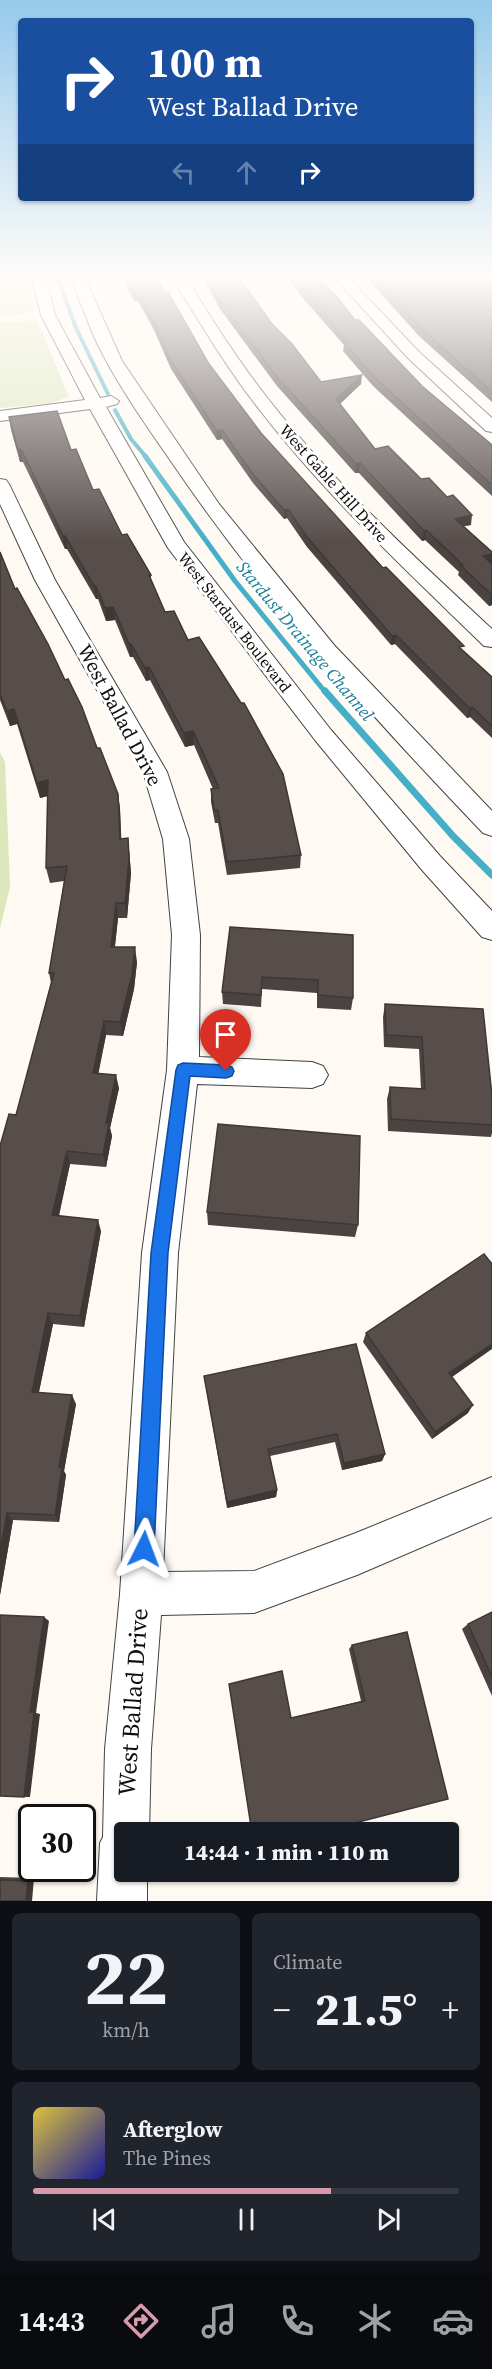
<!DOCTYPE html>
<meta charset="utf-8">
<style>
body{margin:0;font-family:"Source Serif 4",serif;background:#20242c;color:#f1f3f6;height:100vh;display:flex;flex-direction:column;font-size:22px;white-space:nowrap}
*{box-sizing:border-box;margin:0}
p{font-size:20px;color:#9ea1a6}
.icon{flex:none;width:33px;height:33px;fill:none;stroke:currentColor;stroke-width:2;stroke-linecap:round;stroke-linejoin:round}
.map{position:relative;height:1901px;overflow:hidden}
.panel{display:flex;flex-direction:column;gap:12px;padding:12px;background:#0d0f14;flex:1}
.panel>*{flex:none}
.hud{position:absolute;left:18px;top:18px;width:456px;height:183px;border-radius:6px;box-shadow:0 2px 4px #0004;background:#1a4fa0;color:#fff;overflow:hidden}
.speed{position:absolute;left:18px;top:1804px;display:flex;gap:12px;font-size:30px;font-weight:700;text-align:center}
.speed>*{display:grid;place-content:center;width:78px;height:78px;border-radius:50%;background:#171b24;box-shadow:0 2px 4px #0004;line-height:1}
.speed .limit{border:3px solid #111;border-radius:9px;background:#fff;color:#111}
.pin{position:absolute;display:grid;place-items:center;width:51px;height:51px;color:#fff;margin:-62px -26px;border-radius:50% 50% 50% 0;rotate:-45deg;box-shadow:0 0 6px #0007}
.pin .icon{rotate:45deg}
.me{position:absolute;width:66px;margin:-33px;rotate:3deg;stroke-linejoin:round;filter:drop-shadow(0 0 4px #0008)}
.turn{display:flex;align-items:center;gap:21px;height:126px;padding:0 30px;font-size:27px}
.turn .icon{width:78px;height:78px;stroke-width:2.5}
.turn b{display:block;font-size:42px;line-height:51px}
.lanes{display:flex;align-items:center;height:57px;padding:0 30px;background:#0003;justify-content:center;gap:30px;direction:ltr}
.lanes .off{opacity:.35}
.big{font-size:45px;font-weight:800;line-height:1.1}
.panel .tile{flex:1;display:flex;flex-direction:column;justify-content:center;gap:9px;min-width:0;padding:0 21px;border-radius:9px;background:#20242c}
.panel .dial{align-items:center;gap:0}
.dial b{font-size:78px;line-height:1}
.song{display:flex;align-items:center;gap:18px}
.cover{width:72px;height:72px;border-radius:9px;background:linear-gradient(135deg,hsl(50 70% 55%),hsl(240 70% 35%))}
.played{height:6px;border-radius:3px;background:linear-gradient(90deg,#d79aad 70%,#363941 70%)}
.keys{display:flex;justify-content:space-around;direction:ltr}
.heat{display:flex;justify-content:space-between;align-items:center;font-size:33px;direction:ltr}
.panel .tiles{flex:1;display:grid;gap:12px;grid-template-columns:1fr 1fr}
.tile:last-child{grid-column:span 2}
.trip{position:absolute;left:114px;top:1822px;width:345px;height:60px;border-radius:6px;background:#171b24;box-shadow:0 2px 4px #0004;font-weight:800;line-height:60px;text-align:center}
.tab-bar{display:flex;height:96px;justify-content:space-around;align-items:center;background:#090b0e;color:#9ea1a6}
.tab-bar .icon{width:42px;height:42px}
.tab-bar .on{color:#d79aad}
.tab-bar b{font-size:27px;color:#f1f3f6}
.map>svg:first-child{display:block}
.green{fill:#dce7bc}
.lines{fill:none;stroke-linecap:round;stroke-linejoin:round}
.stream-far2{stroke:#44afc6;stroke-width:4}
.stream-far1{stroke:#44afc6;stroke-width:5}
.stream{stroke:#44afc6;stroke-width:7}
.minor-casing{stroke:#424242;stroke-width:2}
.minor{fill:#fff;fill-rule:evenodd}
.wall{fill:#4b4341}
.shaded-wall{fill:#3d3735}
.building{fill:#574e4c;stroke:#3d3735;stroke-width:1.5}
.route{fill:#1a73e8;stroke:#114b97;stroke-width:1.5}
.labels{text-anchor:middle;stroke-width:6;stroke-linejoin:round;paint-order:stroke}
.far-street-label{font-size:16px;fill:#0f0f0f;stroke:#fff}
.far-water-label{font-size:18px;font-style:italic;fill:#1e809b;stroke:#fff}
.street-label{font-size:20px;fill:#0f0f0f;stroke:#fff}
.near-street-label{font-size:24px;fill:#0f0f0f;stroke:#fff}
</style>
<div class="map">
<svg width="492" height="1901" viewBox="0 0 492 1901">
<rect width="100%" height="100%" fill="#fef9f2"/>
<path class="green" d="M0,276H28L35,312L0,316Z
M37,320L69,397L48,404L0,408V323Z
M0,752L5,762L10,887L0,928Z"/>
<g class="lines">
<path class="stream-far2" d="M57,276L76,328L108,394
M115,410L131,439L147,458"/>
<path class="stream-far1" d="M145,456L235,581L326,693"/>
<path class="stream" d="M325,691L453,836L492,875"/>
<g class="minor-casing">
<path id="minor" d="M31,276H45L55,315L100,398L111,396L119,401L117,404L106,407L184,542L331,730L440,856L492,911V940L482,937L422,870L315,740L168,548L90,409L0,421V411L85,400L41,315Z
M70,276H84L122,361L219,504L334,645L492,811V836L483,833C373,718 267,601 177,470C149,429 119,388 97,343C87,321 79,298 70,276Z
M171,276H185C211,318 238,361 269,400C335,484 414,557 492,629V647L484,646C406,570 325,495 259,409C226,367 199,321 171,276Z
M333,276H347L418,351L492,418V432L486,431L408,358Z
M0,479L6,480L9,484L55,580L167,772L189,839L200,935L199,1057L312,1062L323,1066L328,1075L323,1084L312,1088L197,1084L178,1253L163,1572L254,1571L356,1533L492,1477V1517L357,1575L254,1613L161,1615L151,1749L149,1833H124V1872H147V1901H97L100,1843L103,1837L105,1749L120,1594L142,1253L167,1070L172,935L163,839L143,772L35,580L0,504Z"/>
</g>
<use href="#minor" class="minor"/>
</g>
<path class="wall" d="M117,276H155L165,293L209,364L261,433L383,568L463,651L492,677V738L470,717L467,718L395,644L391,645L307,547L287,518L284,519L253,483L222,439L217,440L171,369L154,330L138,301H134L124,281H119Z
M202,276H238L272,324L321,382L361,384L340,404L375,449L421,479L471,525L464,526L492,552V561L491,563L492,564V605L489,606L458,575L459,572L425,540L422,541L359,473H355L277,386L220,309Z
M287,276H317L355,320L423,387L492,445V498V496L373,386L343,351L344,345L301,296Z
M365,276H492V402L419,336Z
M9,417L71,450L93,490L122,535L151,575V581L165,612L188,640L301,855L300,868L227,875L218,823H215L211,802V789H213L194,745L185,747L150,680L146,681L133,657H130L115,620L106,621L98,599H96L67,549H65L23,462H20L11,430Z
M0,552L15,589L97,748L118,794L120,809L121,839L128,838L131,873L127,918H118L115,947L137,962L134,989L123,1036L106,1035L98,1073L119,1088L110,1128L112,1136L106,1167L70,1164L59,1216L101,1231L84,1327L53,1324L39,1392L76,1404L64,1471L66,1475L59,1522L13,1520L0,1595V1146L16,1115L51,983L49,973L64,881L50,883L46,868L48,796L40,798L17,724L10,726L0,700Z
M230,927L353,998L351,1010L317,1008V993L262,989L261,1007L223,1004L222,992Z
M385,1004L492,1096V1133L491,1137L388,1131L387,1099L390,1087L421,1089L419,1049L384,1047L383,1017Z
M207,1212L358,1225L355,1237L208,1225Z
M366,1333L452,1377L468,1413L432,1439L363,1342Z
M204,1376L385,1454L382,1461L342,1470L335,1442L270,1456L277,1490L276,1497L227,1508Z
M492,1612V1696L462,1629L468,1624Z
M352,1645L448,1799L252,1833L291,1718L361,1701L349,1649Z
M0,1877L34,1878L0,1901Z"/>
<path class="shaded-wall" d="M119,276H124V281H119Z
M134,293H137L138,301H134Z
M362,375L361,384L335,408L336,399Z
M222,430V439L217,440V431Z
M21,449L23,462H20L18,450Z
M360,463L359,473H355L356,464Z
M288,509L287,518L284,519V510Z
M472,515L471,525L453,528L455,519Z
M426,530L425,540L422,541L424,531Z
M63,536H65L67,549H65Z
M492,554V563L481,566L483,556Z
M94,586H96L98,599H96Z
M492,595V605L489,606L491,596Z
M113,607L115,620L106,621L105,608Z
M396,635L395,644L391,645L392,636Z
M129,644H131L133,657H130Z
M149,667L150,680L146,681L145,668Z
M472,707L470,717L467,718L469,708Z
M14,709L17,724L10,726L7,711Z
M193,731L194,745L185,747L184,733Z
M48,780L51,795L40,798L37,783Z
M118,794L120,809L122,854L120,839Z
M128,838L131,873L127,918L125,903Z
M116,903L118,918L113,962L111,947Z
M135,947L137,962L134,989L123,1036L120,1022Z
M104,1021L106,1035L96,1086L93,1073Z
M116,1075L119,1088L110,1128L112,1136L106,1167L103,1155L106,1123Z
M67,1151L70,1164L56,1227L52,1215Z
M98,1220L101,1231L84,1327L80,1316Z
M48,1313L53,1324L37,1401L32,1392Z
M492,1344V1349L445,1382L449,1373Z
M72,1395L76,1404L64,1471L66,1475L59,1522L55,1515L59,1467Z
M473,1405L468,1413L432,1439L435,1432Z
M385,1454L382,1461L342,1470L344,1463Z
M277,1490L276,1497L227,1508V1502Z
M7,1513L13,1520L0,1595V1553Z
M44,1617L49,1621L36,1713L40,1714L30,1797H24L30,1712Z
M34,1878L32,1901H26L28,1881Z"/>
<path class="building" d="M125,276H155L165,293L168,292L209,364L261,433L383,568L386,567L464,646L459,647L492,677V726L472,707L469,708L396,635L392,636L307,537L288,509L284,510L253,474L222,430L217,431L171,361L154,322L137,293H134Z
M206,276H238L272,324L292,344L321,382L362,375L336,399L375,449L388,446L421,479L429,478L447,497L453,495L472,515L455,519L492,552V554L483,556L492,564V595L460,565H463L426,530L424,531L360,463L356,464L277,377L220,301Z
M293,276H317L338,298L355,320H359L423,387L492,445V485L374,377L344,342H348L302,288Z
M373,276H492V392L420,327Z
M57,411L71,450L76,449L93,490L99,489L122,535L127,534L151,575H149L165,612L174,611L188,640L199,637L241,703H244L283,774L301,855L227,862L218,810H214L211,789L219,788L193,731L184,733L149,667L145,668L131,644H129L113,607L105,608L96,586H94L65,536H63L21,449L18,450L9,417Z
M0,552L15,589L17,588L48,644L65,680L68,679L82,707L97,748H100L118,794L120,839L128,838L129,858L125,903H116L111,947H135L132,975L120,1022L104,1021L93,1073L116,1075L106,1123H109L103,1155L67,1151L52,1215L98,1220L80,1316L48,1313L32,1392L72,1395L59,1467H62L55,1515L7,1513L0,1553V1146L9,1114L16,1115L54,973H49L67,866L46,868L48,780L37,783L14,709L7,711L0,694Z
M230,927L353,935V998L318,995V980L262,977L261,995L222,992Z
M385,1004L483,1009L492,1096V1125L391,1119L390,1087L425,1089L422,1037L386,1035Z
M218,1124L360,1136L358,1225L207,1212Z
M484,1254L492,1264V1344L449,1373L473,1405L435,1432L366,1333Z
M356,1344L385,1454L344,1463L337,1434L268,1449L277,1490L227,1502L204,1376Z
M492,1612V1677L468,1624Z
M0,1615L44,1617L30,1712H34L24,1797L0,1796Z
M407,1632L448,1799L316,1833H252L229,1684L282,1671L291,1718L365,1701L352,1645Z
M0,1880L28,1881L26,1901H0Z"/>
<linearGradient id="sky" x2="0" y2="1"><stop stop-color="#95caec"/><stop offset="0.51" stop-color="#fffcf9"/><stop offset="1" stop-color="#fffcf9" stop-opacity="0"/></linearGradient>
<rect width="492" height="542" fill="url(#sky)"/>
<path class="route" d="M183,1063L226,1065L232,1067L234,1071L232,1076L226,1078L190,1076L168,1253L154,1549L151,1556L144,1559L137,1556L134,1549L151,1253L176,1070L178,1065Z"/>
<g class="labels">
<g class="far-street-label">
<text transform="translate(334 483) rotate(48)" y="6">West Gable Hill Drive</text>
<text transform="translate(235 622) rotate(52)" y="6">West Stardust Boulevard</text>
</g>
<g class="far-water-label">
<text transform="translate(305 641) rotate(50)" y="6">Stardust Drainage Channel</text>
</g>
<g class="street-label">
<text transform="translate(120 715) rotate(62)" y="7">West Ballad Drive</text>
</g>
<g class="near-street-label">
<text transform="translate(133 1702) rotate(-86)" y="8">West Ballad Drive</text>
</g>
</g>
</svg>
<div class="speed"><div class="limit">30</div></div>
<div class="pin" style="left:226px;top:1071px;background:#d93025"><svg class="icon" aria-label="arrive" viewBox="0 0 24 24"><path d="M6 21V4h12l-3 4 3 4H6"/></svg></div>
<svg class="me" style="left:144px;top:1549px" viewBox="-20 -20 40 40"><path d="M0-17L14 15 0 8-14 15z" fill="#1a73e8" stroke="#fff" stroke-width="4"/></svg>
<div class="trip">14:44 · 1 min · 110 m</div>
<div class="hud">
<div class="turn"><svg class="icon" aria-label="right" viewBox="0 0 24 24"><path d="M7 20v-9h11M14 6l5 5-5 5"/></svg><div><b>100 m</b>West Ballad Drive</div></div>
<div class="lanes"><svg class="icon off" aria-label="left" viewBox="0 0 24 24"><path d="M17 20v-9H6M10 6l-5 5 5 5"/></svg><svg class="icon off" aria-label="ahead" viewBox="0 0 24 24"><path d="M12 20V5M6 11l6-6 6 6"/></svg><svg class="icon" aria-label="right" viewBox="0 0 24 24"><path d="M7 20v-9h11M14 6l5 5-5 5"/></svg></div>
</div>
</div>
<section class="panel">
<div class="tiles">
<div class="tile dial"><b>22</b><p>km/h</p></div>
<div class="tile"><p>Climate</p>
<div class="heat"><a>−</a><b class="big">21.5°</b><a>+</a></div>
</div>
<div class="tile">
<div class="song"><i class="cover"></i><div><b>Afterglow</b><p>The Pines</p></div></div>
<div class="played"></div>
<div class="keys"><svg class="icon" aria-label="previous" viewBox="0 0 24 24"><path d="M18 5L8 12l10 7zM5 5v14"/></svg><svg class="icon" aria-label="pause" viewBox="0 0 24 24"><path d="M8 5v14M16 5v14"/></svg><svg class="icon" aria-label="next" viewBox="0 0 24 24"><path d="M6 5l10 7-10 7zM19 5v14"/></svg></div>
</div>
</div>
</section>
<nav class="tab-bar">
<b>14:43</b>
<svg class="icon on" aria-label="directions" viewBox="0 0 24 24"><path d="M12 3l9 9-9 9-9-9zM9 14v-3h6M13 9l2 2-2 2"/></svg>
<svg class="icon" aria-label="music" viewBox="0 0 24 24"><path d="M9 18V5l10-2v13"/><circle cx="6" cy="18" r="3"/><circle cx="16" cy="16" r="3"/></svg>
<svg class="icon" aria-label="phone" viewBox="0 0 24 24"><path d="M5 4h4l2 5-3 2q2 4 5 5l2-3 5 2v4C11 20 4 13 5 4z"/></svg>
<svg class="icon" aria-label="climate" viewBox="0 0 24 24"><path d="M12 3v18M4 7l16 10M4 17L20 7"/></svg>
<svg class="icon" aria-label="car" viewBox="0 0 24 24"><path d="M5 17H2v-5l4-1 3-4h7l3 4 3 1v5h-3M9 17h6M6 11h13"/><circle cx="7" cy="17" r="2"/><circle cx="17" cy="17" r="2"/></svg>
</nav>
